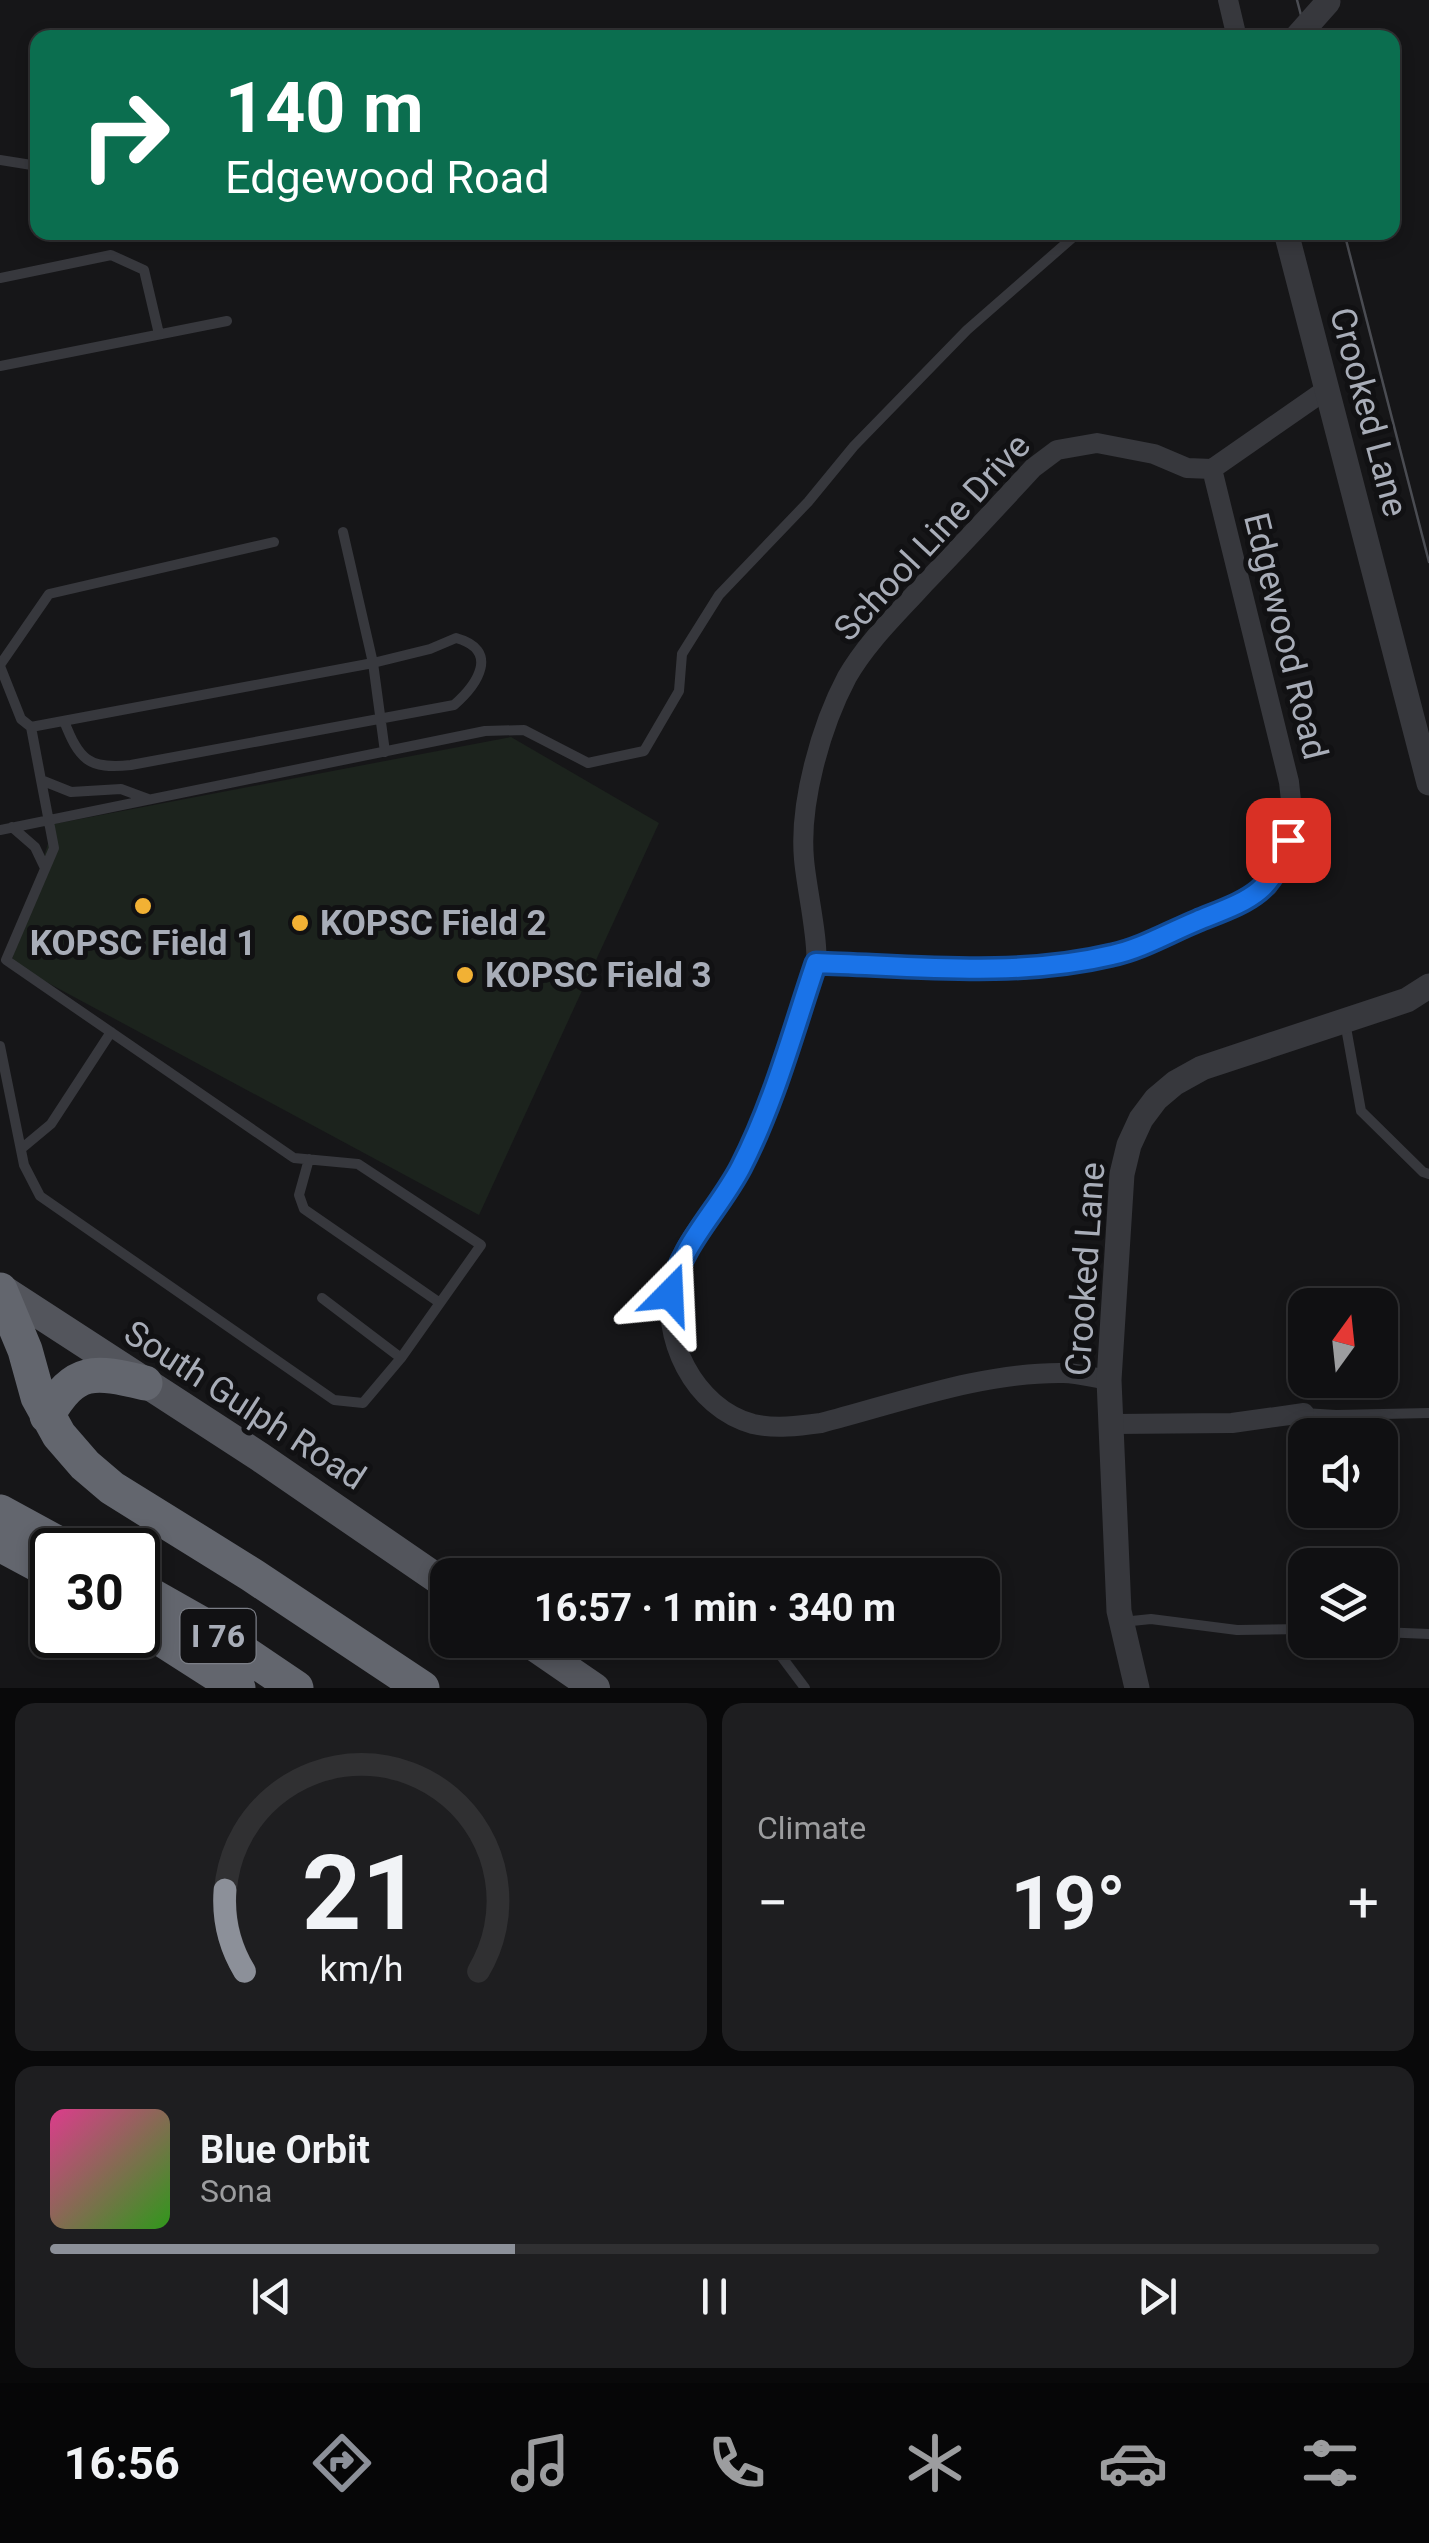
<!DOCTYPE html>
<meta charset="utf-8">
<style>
body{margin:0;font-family:Roboto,sans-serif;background:#1e1e20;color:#f1f3f6;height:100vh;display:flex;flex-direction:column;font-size:38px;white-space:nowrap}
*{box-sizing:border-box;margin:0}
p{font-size:32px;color:#9c9d9f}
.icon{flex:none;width:55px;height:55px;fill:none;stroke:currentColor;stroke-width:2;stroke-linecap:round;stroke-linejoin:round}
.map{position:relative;height:1688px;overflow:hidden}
.sheet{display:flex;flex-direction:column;gap:15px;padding:15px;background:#09090a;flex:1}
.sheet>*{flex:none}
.banner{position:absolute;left:30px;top:30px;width:1370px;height:210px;border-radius:20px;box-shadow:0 5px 15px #0003,0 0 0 2px #303032;background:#0b6e4f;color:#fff;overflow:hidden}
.needle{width:65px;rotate:15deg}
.fabs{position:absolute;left:1288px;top:1288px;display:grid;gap:20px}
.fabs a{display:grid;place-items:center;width:110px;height:110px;border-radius:20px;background:#101012;box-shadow:0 5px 15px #0003,0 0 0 2px #303032;font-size:50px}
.speed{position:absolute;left:30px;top:1528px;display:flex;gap:20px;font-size:50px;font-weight:700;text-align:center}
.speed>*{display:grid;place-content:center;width:130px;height:130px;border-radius:50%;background:#101012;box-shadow:0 5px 15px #0003,0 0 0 2px #303032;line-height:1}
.speed .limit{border:5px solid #111;border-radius:15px;background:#fff;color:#111}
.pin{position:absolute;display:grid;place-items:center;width:85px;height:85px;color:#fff;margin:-42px;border-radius:20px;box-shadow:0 5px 15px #0006}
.me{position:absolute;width:110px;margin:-55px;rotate:21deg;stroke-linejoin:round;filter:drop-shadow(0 0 8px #0008)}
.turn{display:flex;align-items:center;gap:35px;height:210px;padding:0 30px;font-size:45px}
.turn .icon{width:130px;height:130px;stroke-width:2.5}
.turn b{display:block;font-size:70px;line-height:85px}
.big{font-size:75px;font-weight:700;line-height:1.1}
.sheet .widget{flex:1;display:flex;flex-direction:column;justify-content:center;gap:15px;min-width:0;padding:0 35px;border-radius:20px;background:#1e1e20}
.sheet .dial{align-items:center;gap:0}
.dial svg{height:260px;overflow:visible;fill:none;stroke:#303032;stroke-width:7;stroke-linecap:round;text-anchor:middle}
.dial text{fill:#f1f3f6;stroke:none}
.song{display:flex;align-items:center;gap:30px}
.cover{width:120px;height:120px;border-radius:15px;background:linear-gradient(135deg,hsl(330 70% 55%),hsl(110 70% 35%))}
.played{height:10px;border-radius:5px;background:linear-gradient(90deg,#8c9099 35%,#303032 35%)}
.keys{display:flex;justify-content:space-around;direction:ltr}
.heat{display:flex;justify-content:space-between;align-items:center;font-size:55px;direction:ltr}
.sheet .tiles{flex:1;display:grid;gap:15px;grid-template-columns:1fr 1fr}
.widget:last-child{grid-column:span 2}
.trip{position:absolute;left:430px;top:1558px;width:570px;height:100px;border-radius:20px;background:#101012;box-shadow:0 5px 15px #0003,0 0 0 2px #303032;font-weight:700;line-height:100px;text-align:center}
.dock{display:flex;height:160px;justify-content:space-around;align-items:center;background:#060607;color:#9c9d9f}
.dock .icon{width:70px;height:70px}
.dock .on{color:#8c9099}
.dock b{font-size:45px;color:#f1f3f6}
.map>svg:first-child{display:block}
.green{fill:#1c231d}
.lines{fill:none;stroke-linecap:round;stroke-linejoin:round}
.service{stroke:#37383d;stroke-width:10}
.minor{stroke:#37383d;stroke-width:20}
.tertiary{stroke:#37383d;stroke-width:25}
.primary{stroke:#53555c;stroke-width:30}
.motorway{stroke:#63666e;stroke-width:35}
.tram{stroke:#4a4c52;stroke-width:2.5}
.tertiary-bridge{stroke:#37383d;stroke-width:25}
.route-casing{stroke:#114b97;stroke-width:25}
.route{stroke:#1a73e8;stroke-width:18}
.poi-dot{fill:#f2b134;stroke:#111113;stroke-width:4}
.labels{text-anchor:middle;stroke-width:10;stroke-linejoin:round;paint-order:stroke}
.shield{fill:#111113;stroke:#7b7e86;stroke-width:2.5}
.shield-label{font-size:32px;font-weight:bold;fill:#a8adb8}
.street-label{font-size:35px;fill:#a8adb8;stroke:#111113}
.poi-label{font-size:35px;font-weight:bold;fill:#a8adb8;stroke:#111113;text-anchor:start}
</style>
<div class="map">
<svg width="1429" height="1688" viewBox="0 0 1429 1688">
<rect width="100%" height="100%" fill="#161618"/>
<path class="green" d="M511,737L659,823L479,1215L11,963L54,824Z"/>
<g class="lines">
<path class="service" d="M0,160L38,166
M0,278L111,255L144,270L159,334
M0,366L227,321
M343,532L373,663L385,752
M0,665L49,594L274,542
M0,666L21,719L31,727L373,663L430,649L456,638C500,650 478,684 454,705L131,765C88,770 79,759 64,721
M31,727L41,780L71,792L121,789L148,799
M12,827L35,847L45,868
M0,830L485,731L524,730L588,763L644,751L679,691L682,654L719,595L808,502L854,446L967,330L1079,232
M1345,1022L1361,1111L1423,1172L1429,1174
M0,1046L24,1165L40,1196L334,1400L363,1403L401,1358L481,1245L358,1164L294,1158L6,960L54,848L41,780
M21,1149L51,1124L111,1032
M309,1159L299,1195L304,1209L440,1303
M322,1298L401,1358
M1304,1413L1336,1415L1429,1413
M1122,1622L1151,1619L1237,1630L1305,1629
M1380,1632L1429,1634
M769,1640L805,1688"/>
<path class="minor" d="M1228,0L1237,38
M816,963L1023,970L1116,955L1245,901L1268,886L1282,863L1288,840L1292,810L1289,782L1212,469
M1109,1380C1094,1378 1079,1373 1063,1373C982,1372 899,1403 821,1423C799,1426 775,1429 753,1424C694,1408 659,1337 673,1279C683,1238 719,1206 740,1170C765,1124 779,1071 796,1021C802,1004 813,983 816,964C819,941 806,886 804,859C799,803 821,726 847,677C867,642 897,614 924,584C961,546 997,507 1033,468L1057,450L1097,443L1154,454L1187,468L1212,469L1327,389
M1114,1424L1232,1423L1304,1413"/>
<path class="tertiary" d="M1286,232L1429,783
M1137,1688L1119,1611L1109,1380L1122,1174L1129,1145L1141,1119L1156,1099L1175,1083L1202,1068L1407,1000L1429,986"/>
<path class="primary" d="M0,1288L260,1457L448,1586
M525,1640L595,1688"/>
<path class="motorway" d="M0,1290L25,1350L38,1397L59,1435L85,1465L112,1488L252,1575L422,1688
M47,1416C75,1367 94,1371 145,1383
M0,1512L70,1550
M0,1544L52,1572
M138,1588L198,1622L296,1688
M138,1624L238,1688"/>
<path class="tram" d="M1297,0L1307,38
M1344,232L1429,562"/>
<path class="tertiary-bridge" d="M1296,38L1328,2"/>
</g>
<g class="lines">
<g class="route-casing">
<path id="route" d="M670,1294C681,1244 718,1211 741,1167C774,1103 793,1031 816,963C914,966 1016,978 1112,955C1141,949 1170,932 1197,921C1246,901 1273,895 1288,840"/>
</g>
<use href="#route" class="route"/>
</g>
<g class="poi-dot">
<circle cx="143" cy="906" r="10"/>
<circle cx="300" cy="923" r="10"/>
<circle cx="465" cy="975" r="10"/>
</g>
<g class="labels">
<rect class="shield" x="180.5" y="1609" width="75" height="54" rx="8"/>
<g class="shield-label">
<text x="218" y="1647">I 76</text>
</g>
<g class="street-label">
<text transform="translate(1369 412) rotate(75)" y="12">Crooked Lane</text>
<text transform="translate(932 537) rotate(-47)" y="12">School Line Drive</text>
<text transform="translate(1286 636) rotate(76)" y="12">Edgewood Road</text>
<text transform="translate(1085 1269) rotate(-86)" y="12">Crooked Lane</text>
<text transform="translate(245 1405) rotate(33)" y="12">South Gulph Road</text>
</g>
<g class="poi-label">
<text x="320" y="935">KOPSC Field 2</text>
<text x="143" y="955" text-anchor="middle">KOPSC Field 1</text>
<text x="485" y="987">KOPSC Field 3</text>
</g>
</g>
</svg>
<div class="fabs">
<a><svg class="needle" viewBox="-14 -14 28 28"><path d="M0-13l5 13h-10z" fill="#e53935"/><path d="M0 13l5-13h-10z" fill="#9c9d9f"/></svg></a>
<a><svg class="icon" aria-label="sound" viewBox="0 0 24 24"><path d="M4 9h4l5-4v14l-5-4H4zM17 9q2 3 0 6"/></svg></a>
<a><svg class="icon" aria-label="layers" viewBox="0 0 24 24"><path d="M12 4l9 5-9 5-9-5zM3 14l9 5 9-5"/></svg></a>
</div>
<div class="speed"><div class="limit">30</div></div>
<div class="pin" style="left:1288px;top:840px;background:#d93025"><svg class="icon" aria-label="arrive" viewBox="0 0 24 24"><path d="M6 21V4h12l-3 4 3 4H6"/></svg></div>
<svg class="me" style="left:670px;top:1294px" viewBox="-20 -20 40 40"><path d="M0-17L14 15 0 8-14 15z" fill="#1a73e8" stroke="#fff" stroke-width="4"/></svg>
<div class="trip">16:57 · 1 min · 340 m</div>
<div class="banner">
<div class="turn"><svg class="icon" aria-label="right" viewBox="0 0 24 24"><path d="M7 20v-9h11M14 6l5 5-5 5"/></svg><div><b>140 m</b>Edgewood Road</div></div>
</div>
</div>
<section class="sheet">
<div class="tiles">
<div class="widget dial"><svg viewBox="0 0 100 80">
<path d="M14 69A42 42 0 1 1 86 69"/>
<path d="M14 69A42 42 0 0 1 8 44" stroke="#8c9099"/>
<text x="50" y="56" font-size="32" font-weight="700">21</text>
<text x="50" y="72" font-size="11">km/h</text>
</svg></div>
<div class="widget"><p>Climate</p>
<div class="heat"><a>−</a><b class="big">19°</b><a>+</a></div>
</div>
<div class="widget">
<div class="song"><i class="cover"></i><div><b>Blue Orbit</b><p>Sona</p></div></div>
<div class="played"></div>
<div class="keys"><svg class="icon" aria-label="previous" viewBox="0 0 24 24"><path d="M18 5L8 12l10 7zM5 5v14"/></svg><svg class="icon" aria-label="pause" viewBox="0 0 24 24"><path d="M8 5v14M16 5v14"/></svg><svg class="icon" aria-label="next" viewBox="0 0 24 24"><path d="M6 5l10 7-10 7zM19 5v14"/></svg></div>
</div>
</div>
</section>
<nav class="dock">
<b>16:56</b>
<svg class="icon on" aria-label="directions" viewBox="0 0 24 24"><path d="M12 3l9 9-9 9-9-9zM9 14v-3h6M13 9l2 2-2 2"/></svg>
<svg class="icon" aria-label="music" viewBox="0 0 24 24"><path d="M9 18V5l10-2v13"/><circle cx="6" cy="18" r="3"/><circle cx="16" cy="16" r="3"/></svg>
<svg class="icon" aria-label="phone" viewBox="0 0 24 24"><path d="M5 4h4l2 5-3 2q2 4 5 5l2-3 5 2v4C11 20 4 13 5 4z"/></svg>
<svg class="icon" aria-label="climate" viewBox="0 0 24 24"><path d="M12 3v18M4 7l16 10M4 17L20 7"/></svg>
<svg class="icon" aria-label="car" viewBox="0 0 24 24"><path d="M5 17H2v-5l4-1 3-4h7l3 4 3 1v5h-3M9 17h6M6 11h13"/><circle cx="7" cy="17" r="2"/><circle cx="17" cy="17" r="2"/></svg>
<svg class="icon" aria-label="filters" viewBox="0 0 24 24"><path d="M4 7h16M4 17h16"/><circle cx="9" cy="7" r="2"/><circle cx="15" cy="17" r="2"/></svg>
</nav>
